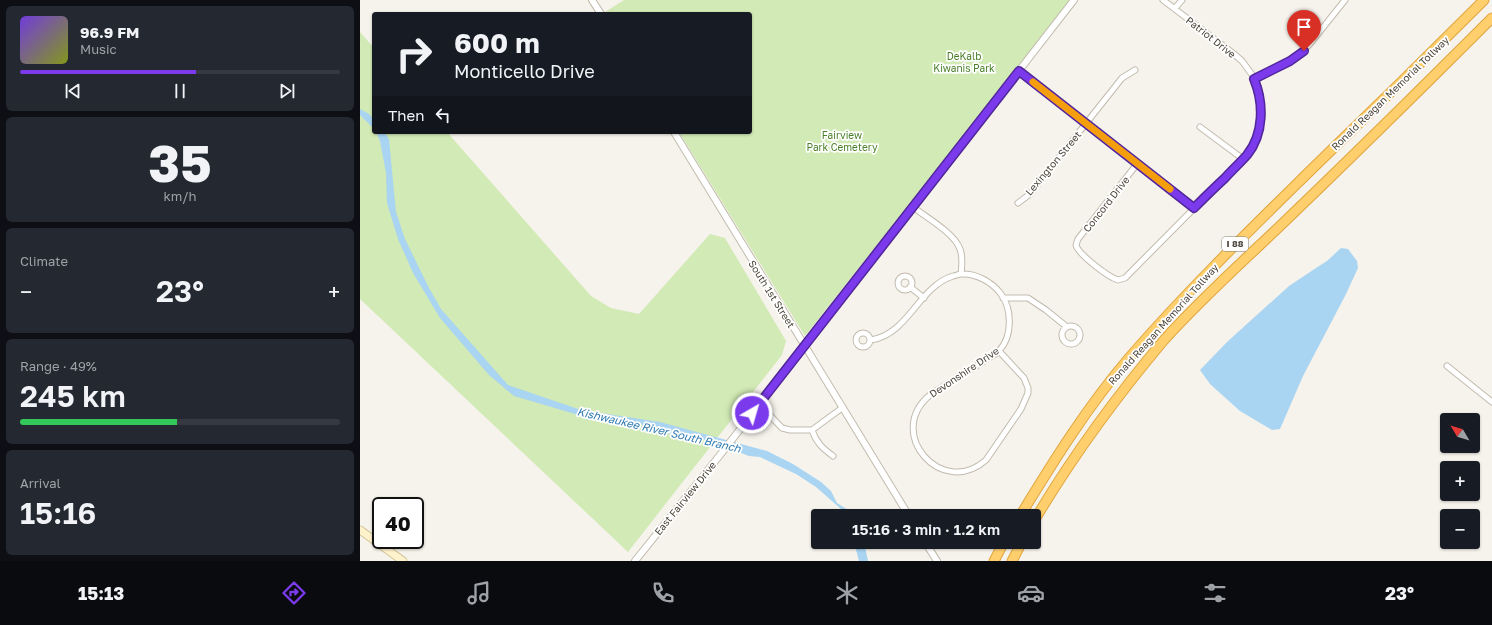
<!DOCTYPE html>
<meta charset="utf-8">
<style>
body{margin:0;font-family:"Golos Text",sans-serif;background:#242831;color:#f1f3f6;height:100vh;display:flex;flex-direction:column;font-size:15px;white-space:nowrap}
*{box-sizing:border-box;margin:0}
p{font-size:13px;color:#9ea1a6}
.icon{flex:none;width:22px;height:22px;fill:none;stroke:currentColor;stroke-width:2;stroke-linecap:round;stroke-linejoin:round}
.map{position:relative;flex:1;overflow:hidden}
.panel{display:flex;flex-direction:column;gap:6px;padding:6px;background:#0d0f14;width:360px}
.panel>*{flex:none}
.guide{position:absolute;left:12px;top:12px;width:380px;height:122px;border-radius:4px;box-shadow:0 1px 3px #0004;background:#171b24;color:#f1f3f6;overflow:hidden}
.needle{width:26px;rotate:308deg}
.tools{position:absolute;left:1080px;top:413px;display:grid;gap:8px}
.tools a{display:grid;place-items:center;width:40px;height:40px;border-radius:4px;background:#171b24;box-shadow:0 1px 3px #0004;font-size:20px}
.speed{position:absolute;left:12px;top:497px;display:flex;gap:8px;font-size:20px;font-weight:700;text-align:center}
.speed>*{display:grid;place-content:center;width:52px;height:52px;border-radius:50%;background:#171b24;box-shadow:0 1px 3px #0004;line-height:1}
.speed .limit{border:2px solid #111;border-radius:6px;background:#fff;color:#111}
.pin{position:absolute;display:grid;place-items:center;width:34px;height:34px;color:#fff;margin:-41px -17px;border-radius:50% 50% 50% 0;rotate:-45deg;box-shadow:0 0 4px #0007}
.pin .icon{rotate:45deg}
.me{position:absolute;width:44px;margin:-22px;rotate:38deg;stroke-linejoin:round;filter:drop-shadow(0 0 3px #0008)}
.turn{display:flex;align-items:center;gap:14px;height:84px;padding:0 16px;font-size:18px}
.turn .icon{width:52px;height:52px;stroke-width:2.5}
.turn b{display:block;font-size:28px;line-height:34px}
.then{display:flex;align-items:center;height:38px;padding:0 16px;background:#0003;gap:8px;font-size:15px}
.big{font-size:30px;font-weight:600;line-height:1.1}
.panel .widget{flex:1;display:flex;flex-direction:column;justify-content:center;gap:6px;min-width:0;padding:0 14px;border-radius:6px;background:#242831}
.panel .dial{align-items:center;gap:0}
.dial b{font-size:52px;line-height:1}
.song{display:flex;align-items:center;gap:12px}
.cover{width:48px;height:48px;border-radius:6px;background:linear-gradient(135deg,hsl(260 70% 55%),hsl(70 70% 35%))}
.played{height:4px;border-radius:2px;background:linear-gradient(90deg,#7c3aed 55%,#363941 55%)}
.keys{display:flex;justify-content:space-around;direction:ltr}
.heat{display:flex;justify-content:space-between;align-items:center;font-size:22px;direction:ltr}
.charge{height:6px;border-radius:3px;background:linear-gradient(90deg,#34c759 49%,#363941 0)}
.trip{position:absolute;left:451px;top:509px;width:230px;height:40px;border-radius:4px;background:#171b24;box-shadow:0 1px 3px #0004;font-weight:600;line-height:40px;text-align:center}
.tabs{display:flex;height:64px;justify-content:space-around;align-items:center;background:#090b0e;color:#9ea1a6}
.tabs .icon{width:28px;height:28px}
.tabs .selected{color:#7c3aed}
.tabs b{font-size:18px;color:#f1f3f6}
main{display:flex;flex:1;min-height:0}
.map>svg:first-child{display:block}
.green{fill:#d2eab5}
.water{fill:#a9d4f2}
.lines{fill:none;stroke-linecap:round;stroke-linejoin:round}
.minor-casing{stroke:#c2bbae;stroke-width:7}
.tertiary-casing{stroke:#c2bbae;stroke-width:8}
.secondary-casing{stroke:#d6c79b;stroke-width:9}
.motorway-casing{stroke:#e0a43c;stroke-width:11}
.minor{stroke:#fff;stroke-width:5}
.tertiary{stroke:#fff;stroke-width:6}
.secondary{stroke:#fff3cd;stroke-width:7}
.motorway{stroke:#ffcf6e;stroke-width:9}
.route-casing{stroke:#51269a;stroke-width:10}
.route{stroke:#7c3aed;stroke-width:7}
.slow{stroke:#f59e0b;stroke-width:7}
.labels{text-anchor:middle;stroke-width:3.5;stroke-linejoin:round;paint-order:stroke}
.shield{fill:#fff;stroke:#817c74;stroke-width:1}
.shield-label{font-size:9px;font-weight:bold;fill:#4b4439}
.street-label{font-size:10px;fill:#4b4439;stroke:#fff}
.park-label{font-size:10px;fill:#4a7f2a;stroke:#fff}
.water-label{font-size:11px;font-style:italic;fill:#2e7ab2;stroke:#fff}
</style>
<main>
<section class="panel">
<div class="widget">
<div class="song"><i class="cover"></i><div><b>96.9 FM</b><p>Music</p></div></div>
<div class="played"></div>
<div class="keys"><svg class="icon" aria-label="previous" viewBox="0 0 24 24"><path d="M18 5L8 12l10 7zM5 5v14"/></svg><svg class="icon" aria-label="pause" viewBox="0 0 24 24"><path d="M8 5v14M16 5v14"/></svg><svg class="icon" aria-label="next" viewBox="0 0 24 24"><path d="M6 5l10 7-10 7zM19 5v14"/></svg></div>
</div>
<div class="widget dial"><b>35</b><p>km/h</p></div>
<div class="widget"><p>Climate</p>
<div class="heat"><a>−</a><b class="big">23°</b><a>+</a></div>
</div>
<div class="widget"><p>Range · 49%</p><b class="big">245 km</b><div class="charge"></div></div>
<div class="widget"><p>Arrival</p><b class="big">15:16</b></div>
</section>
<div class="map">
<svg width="1132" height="561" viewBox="0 0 1132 561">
<rect width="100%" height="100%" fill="#f6f3ec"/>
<path class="green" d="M264,0H710L445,336L319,132H390V14H246L245,12Z
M0,32L14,48V132H87L231,296L251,308L279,314L350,234L365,238L426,341L422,355L268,552L0,299Z"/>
<path class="water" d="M0,109L9,114L14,120V129L0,115Z
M16,132H24L29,139L36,212L45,239L69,288L81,309L148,385L221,410L300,422L407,451L433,464L461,482L471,491L477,503L491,512L493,516H485L481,509L456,487L436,474L400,457L389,456L350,441L310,434L284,427L280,423L268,422L254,423L239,421L154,396L129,375L80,318L53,273L38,239L27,203L26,173L20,141Z
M981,248L988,249L997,261L998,268L985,296L943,376L920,429L912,430L880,411L850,384L840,370L867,342L929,286L959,266L967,261Z
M494,542H504L508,561H499Z"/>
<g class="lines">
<g class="minor-casing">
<path id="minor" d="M815,8L822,0
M659,71L834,208
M894,79L937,57L949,45L985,0
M840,127L883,159
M777,164L718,239L716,245C718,254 748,277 758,280L765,278L887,155L897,136L901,119V108L898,89L893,76L882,61L874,54L803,0
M658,203L670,194L762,78L775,70
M553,207C567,218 594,233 600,249C603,257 602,266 601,274
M538 283a7 7 0 1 1 14 0a7 7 0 1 1-14 0Z
M550,287L564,298
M643,298H668L686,310L707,327
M702 335a9 9 0 1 1 18 0a9 9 0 1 1-18 0Z
M496 340a7 7 0 1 1 14 0a7 7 0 1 1-14 0Z
M511,340C549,334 558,287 593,276C595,276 599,274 601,274C616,273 632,282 641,294C652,309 653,336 639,351C635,355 628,358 624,361C606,373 588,383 570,395C524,433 582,499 626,460L661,409L668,393V388L664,378L639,351
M1087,366L1132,402
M399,404L422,428L430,430H452
M473,456C462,448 456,442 452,430L482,408"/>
</g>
<g class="tertiary-casing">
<path id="tertiary" d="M232,0L241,14
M314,132L549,516
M565,542L577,561
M275,561L360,455L714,0"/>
</g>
<g class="secondary-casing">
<path id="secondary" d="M0,530L43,561"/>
</g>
<g class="motorway-casing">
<path id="motorway" d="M660,516C693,462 727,407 769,358C827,291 891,229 954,167C1011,112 1068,56 1124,0
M674,521C712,457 756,397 804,340C840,300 880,264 919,227C991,158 1062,88 1132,18
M634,561L644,542
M652,561L662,542"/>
</g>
<use href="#minor" class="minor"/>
<use href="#tertiary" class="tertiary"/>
<use href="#secondary" class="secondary"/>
<use href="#motorway" class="motorway"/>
</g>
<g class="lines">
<g class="route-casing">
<path id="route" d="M392,413L659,71L834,208C844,198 854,188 865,178C872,170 880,163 887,155C904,134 904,103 894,79L930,61L944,51"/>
</g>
<use href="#route" class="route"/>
<path class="slow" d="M673,82L810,189"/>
</g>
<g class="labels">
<rect class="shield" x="862" y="237" width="26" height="14" rx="3"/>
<g class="shield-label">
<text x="875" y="247">I 88</text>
</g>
<g class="street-label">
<text transform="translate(851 37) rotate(38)" y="4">Patriot Drive</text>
<text transform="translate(1030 93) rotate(-44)" y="4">Ronald Reagan Memorial Tollway</text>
<text transform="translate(693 163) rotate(-50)" y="4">Lexington Street</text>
<text transform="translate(746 204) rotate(-52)" y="4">Concord Drive</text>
<text transform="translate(412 294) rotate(58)" y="4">South 1st Street</text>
<text transform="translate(803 324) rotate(-48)" y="4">Ronald Reagan Memorial Tollway</text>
<text transform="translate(604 372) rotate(-34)" y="4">Devonshire Drive</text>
<text transform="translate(325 498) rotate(-51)" y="4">East Fairview Drive</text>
</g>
<g class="park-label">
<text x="604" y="60">DeKalb<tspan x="604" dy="12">Kiwanis Park</tspan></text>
<text x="482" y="139">Fairview<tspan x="482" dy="12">Park Cemetery</tspan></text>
</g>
<g class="water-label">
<text transform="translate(299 430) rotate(13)" y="4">Kishwaukee River South Branch</text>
</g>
</g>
</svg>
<div class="tools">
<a><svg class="needle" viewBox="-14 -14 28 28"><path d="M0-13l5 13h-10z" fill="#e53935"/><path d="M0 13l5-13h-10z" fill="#9ea1a6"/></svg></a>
<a>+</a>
<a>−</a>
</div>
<div class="speed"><div class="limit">40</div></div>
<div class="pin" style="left:944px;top:51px;background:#d93025"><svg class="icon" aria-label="arrive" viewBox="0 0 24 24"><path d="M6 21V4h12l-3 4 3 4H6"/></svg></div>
<svg class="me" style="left:392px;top:413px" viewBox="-20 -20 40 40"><circle r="17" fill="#7c3aed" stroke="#fff" stroke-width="3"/><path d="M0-11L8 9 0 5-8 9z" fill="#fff"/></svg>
<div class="trip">15:16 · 3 min · 1.2 km</div>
<div class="guide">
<div class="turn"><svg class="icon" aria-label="right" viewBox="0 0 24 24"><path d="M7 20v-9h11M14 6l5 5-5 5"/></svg><div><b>600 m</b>Monticello Drive</div></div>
<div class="then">Then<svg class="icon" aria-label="left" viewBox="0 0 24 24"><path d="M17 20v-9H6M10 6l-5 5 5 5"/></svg></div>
</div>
</div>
</main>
<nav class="tabs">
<b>15:13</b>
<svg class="icon selected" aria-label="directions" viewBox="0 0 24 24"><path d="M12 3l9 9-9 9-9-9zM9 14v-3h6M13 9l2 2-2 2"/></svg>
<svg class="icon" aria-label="music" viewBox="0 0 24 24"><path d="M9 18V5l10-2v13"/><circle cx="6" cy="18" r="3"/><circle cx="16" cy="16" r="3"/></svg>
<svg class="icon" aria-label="phone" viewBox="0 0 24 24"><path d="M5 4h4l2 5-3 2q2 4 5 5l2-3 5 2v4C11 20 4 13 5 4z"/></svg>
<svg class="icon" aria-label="climate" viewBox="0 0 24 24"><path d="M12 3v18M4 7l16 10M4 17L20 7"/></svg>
<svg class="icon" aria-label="car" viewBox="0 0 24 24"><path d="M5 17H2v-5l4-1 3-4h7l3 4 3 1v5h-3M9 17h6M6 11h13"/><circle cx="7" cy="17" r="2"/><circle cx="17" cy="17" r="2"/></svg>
<svg class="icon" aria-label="filters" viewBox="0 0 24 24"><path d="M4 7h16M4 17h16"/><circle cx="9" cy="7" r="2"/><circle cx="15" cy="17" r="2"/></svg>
<b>23°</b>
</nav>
